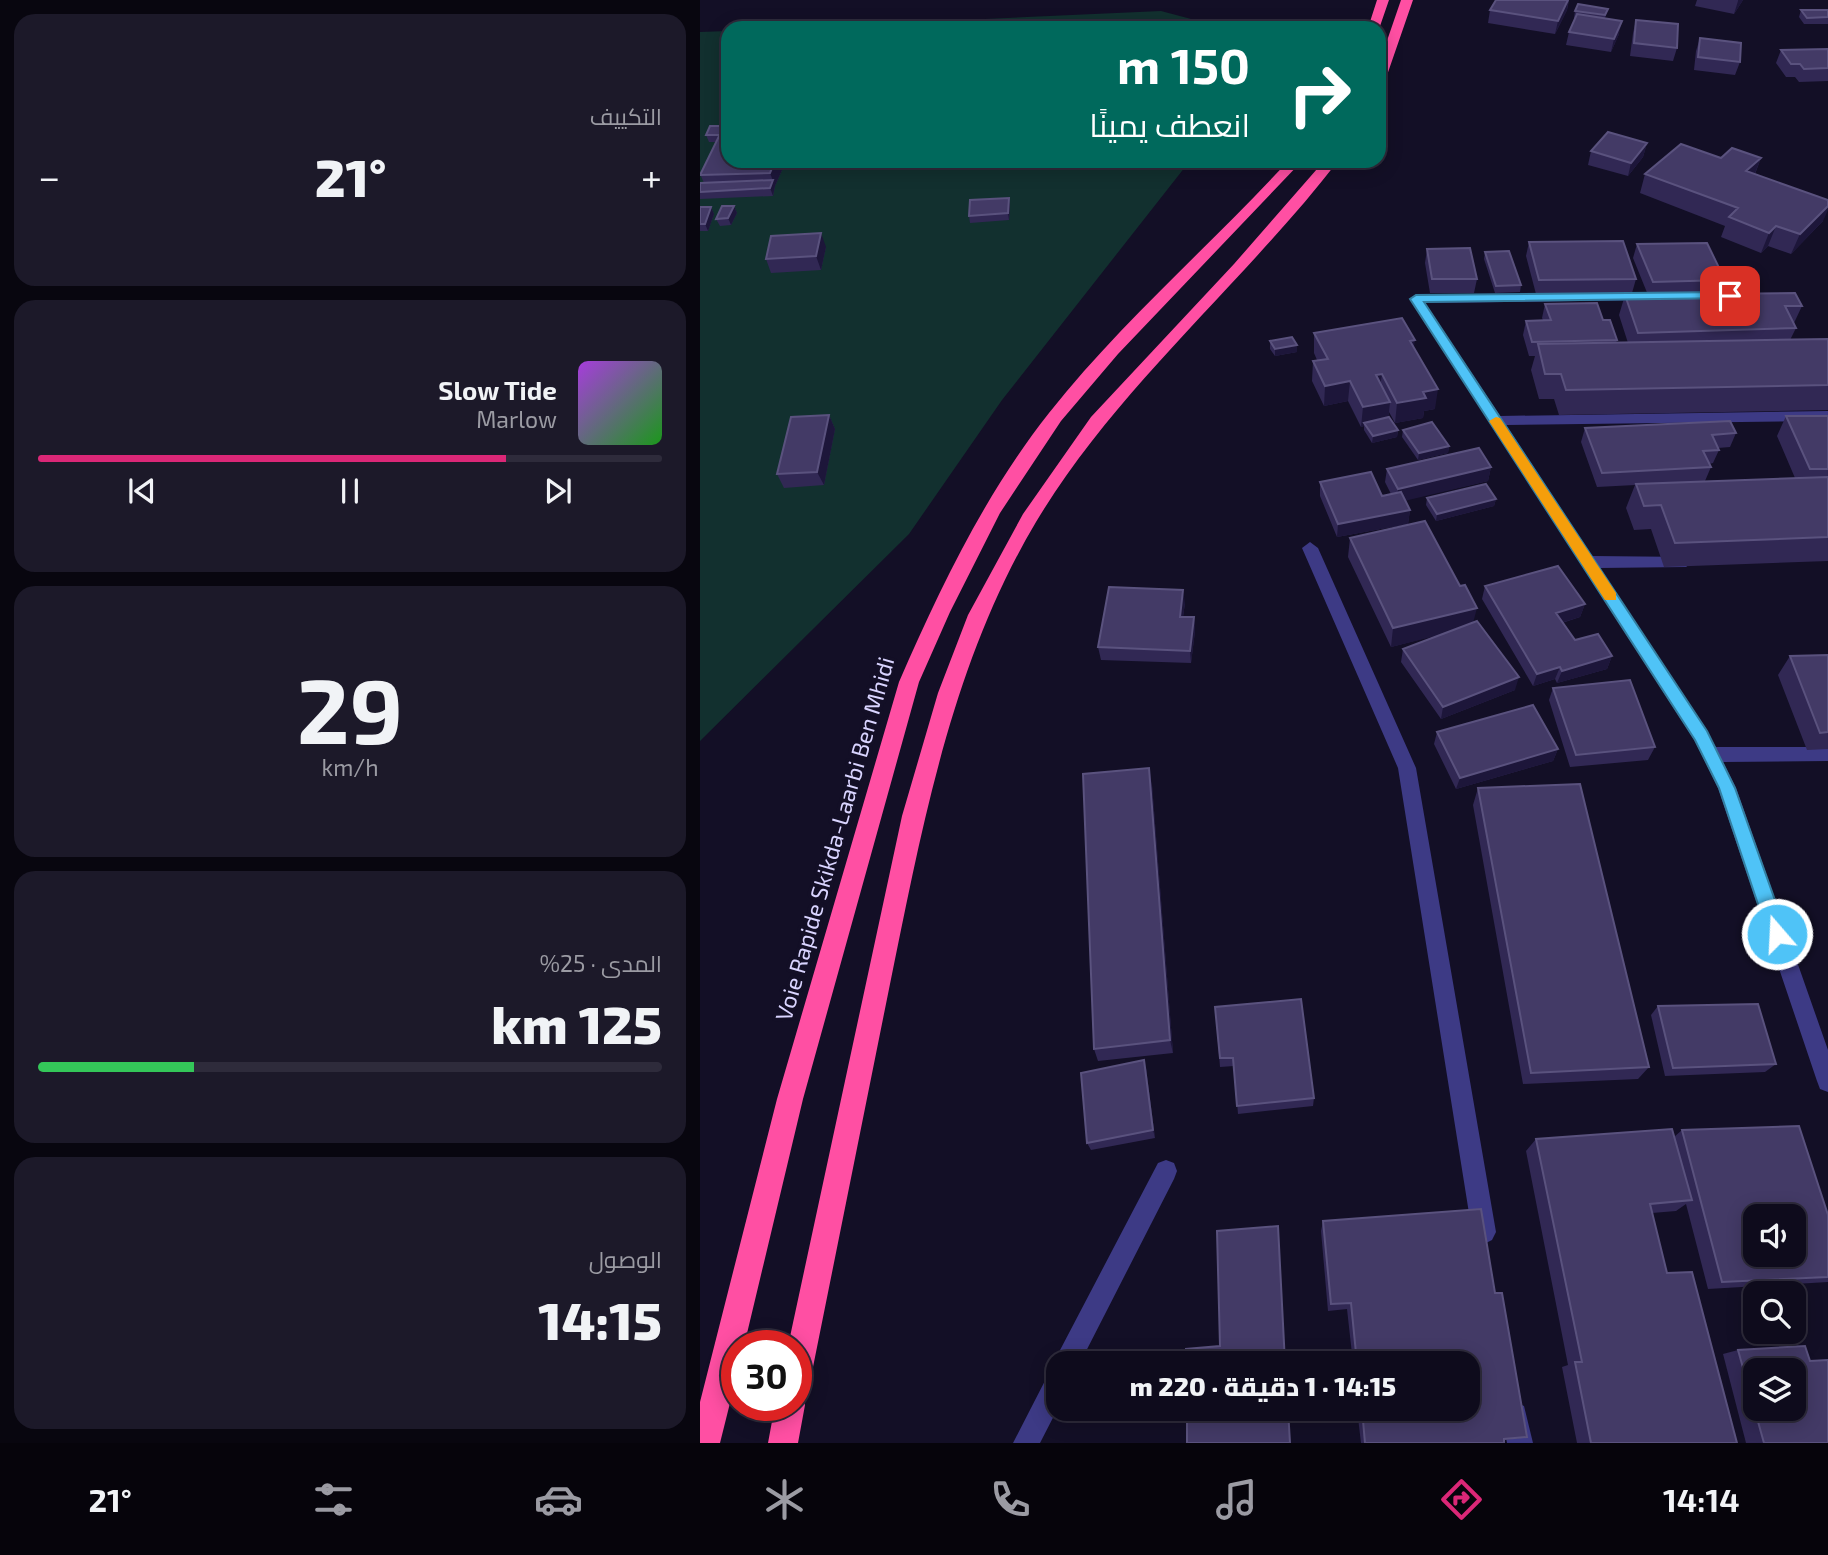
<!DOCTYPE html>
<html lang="ar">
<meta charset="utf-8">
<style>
body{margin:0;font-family:"Exo 2",Cairo,sans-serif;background:#1c1929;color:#f1f3f6;direction:rtl;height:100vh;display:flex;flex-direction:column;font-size:26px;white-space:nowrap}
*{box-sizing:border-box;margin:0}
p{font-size:23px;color:#9b9ba3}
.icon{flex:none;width:38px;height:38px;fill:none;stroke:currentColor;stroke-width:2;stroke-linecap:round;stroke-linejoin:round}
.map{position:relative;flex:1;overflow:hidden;direction:ltr}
.drawer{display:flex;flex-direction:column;gap:14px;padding:14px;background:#08060f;width:700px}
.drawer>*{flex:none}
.guide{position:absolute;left:21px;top:21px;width:665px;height:147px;border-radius:21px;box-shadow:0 4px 18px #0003,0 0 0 2px #2e2b3b;direction:rtl;background:#00695c;color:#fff;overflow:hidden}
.tools{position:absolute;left:1043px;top:1204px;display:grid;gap:14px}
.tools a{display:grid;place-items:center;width:63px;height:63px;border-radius:14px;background:#0e0b1c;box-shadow:0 4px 18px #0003,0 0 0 2px #2e2b3b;font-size:35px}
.speed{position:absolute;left:21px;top:1330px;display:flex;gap:14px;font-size:35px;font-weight:700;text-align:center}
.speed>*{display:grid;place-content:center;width:91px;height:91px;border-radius:50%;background:#0e0b1c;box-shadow:0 4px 18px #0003,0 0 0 2px #2e2b3b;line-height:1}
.speed .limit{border:10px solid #d22;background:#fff;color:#111}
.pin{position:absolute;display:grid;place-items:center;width:60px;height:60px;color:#fff;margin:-30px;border-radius:14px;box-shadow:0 4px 10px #0006}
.me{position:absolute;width:77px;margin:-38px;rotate:341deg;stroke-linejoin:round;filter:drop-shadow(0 0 5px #0008)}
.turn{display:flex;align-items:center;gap:24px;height:147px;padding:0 21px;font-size:32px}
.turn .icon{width:91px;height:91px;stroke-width:2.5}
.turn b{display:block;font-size:49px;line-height:60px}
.big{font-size:52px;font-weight:800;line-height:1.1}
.drawer .widget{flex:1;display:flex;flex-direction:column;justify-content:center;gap:10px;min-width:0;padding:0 24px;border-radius:21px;background:#1c1929}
.drawer .dial{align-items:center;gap:0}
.dial b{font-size:91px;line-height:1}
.song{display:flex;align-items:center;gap:21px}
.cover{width:84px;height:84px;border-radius:10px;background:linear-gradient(135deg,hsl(280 70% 55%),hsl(120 70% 35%))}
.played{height:7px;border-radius:4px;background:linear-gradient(90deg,#db2777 75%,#2e2b3b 75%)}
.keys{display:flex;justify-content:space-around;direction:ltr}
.heat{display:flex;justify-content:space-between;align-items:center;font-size:38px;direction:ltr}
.charge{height:10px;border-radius:5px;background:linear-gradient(90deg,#34c759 25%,#2e2b3b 0)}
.trip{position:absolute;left:346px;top:1351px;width:434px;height:70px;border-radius:21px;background:#0e0b1c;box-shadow:0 4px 18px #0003,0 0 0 2px #2e2b3b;font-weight:800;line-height:70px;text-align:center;direction:rtl}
.tab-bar{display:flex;height:112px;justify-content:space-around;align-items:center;background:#06040b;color:#9b9ba3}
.tab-bar .icon{width:49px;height:49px}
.tab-bar .on{color:#db2777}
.tab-bar b{font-size:32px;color:#f1f3f6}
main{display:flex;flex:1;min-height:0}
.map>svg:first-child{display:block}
.green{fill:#12302f}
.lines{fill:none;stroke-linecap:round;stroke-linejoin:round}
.minor{fill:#3d3a85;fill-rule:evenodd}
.highway{fill:#ff4fa3;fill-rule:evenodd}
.wall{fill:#312854}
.shaded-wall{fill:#1d163a}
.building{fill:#433a66;stroke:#5a527e;stroke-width:2;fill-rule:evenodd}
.route{fill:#4fc3f7;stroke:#337fa1;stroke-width:2}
.slow{fill:#f59e0b}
.labels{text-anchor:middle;stroke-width:7;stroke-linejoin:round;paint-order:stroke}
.street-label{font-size:23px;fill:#d9d4ff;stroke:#130f26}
</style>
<main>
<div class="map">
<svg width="1128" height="1443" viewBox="0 0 1128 1443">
<rect width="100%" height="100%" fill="#130f26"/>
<path class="green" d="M461,11L525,28H87Z
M28,31V161H538L489,162L302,400L209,534L0,741V32Z"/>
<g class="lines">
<path class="minor" d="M948,293L954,297L952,300L725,303L800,416L1128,411V421L806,425L892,556L992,557L994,561L986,567L900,568L1016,747H1128V761L1023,762L1036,788L1128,1050V1092L1120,1089L1117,1081L1018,788L995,741L710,299L716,295Z
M610,542L618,548L716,768L796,1232L792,1240L784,1244L776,1240L772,1232L698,768L602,548Z
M466,1160L474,1163L477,1171L474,1179L380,1363H359V1406L340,1443H313L350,1371L357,1368L355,1363L358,1354L458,1163Z
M815,1402L824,1406L833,1443H807L802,1415L806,1406Z"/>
<path class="highway" d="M677,0H689L679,29L668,28Z
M701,0H713L685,81L679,85V64Z
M588,161H602L418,354L361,421L300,513L250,612L219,682L103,1099L44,1346H37V1375L20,1443H0V1402L77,1099L199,682C240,588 285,494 349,413C421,322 510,246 588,161Z
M624,161H638C542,285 417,387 336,522C251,665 222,828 189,989C163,1118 137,1248 111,1377L107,1388L96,1392V1346H88L202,816L238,693L268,615L323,514L391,417L534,264Z
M96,1392L101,1394L105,1405L98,1443H68L75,1405H96Z"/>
</g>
<path class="wall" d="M796,0H869L867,10L855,34L788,23L790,10Z
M997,0H1043L1034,14L995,6Z
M908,9L905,18L919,34L911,52L866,45L869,32L875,18H874L875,11Z
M1101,10H1128V24H1104L1099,17Z
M936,20L977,48L973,61L930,56L933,33Z
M1000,38L1040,62L1035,75L994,70L996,51Z
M1128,49V81L1099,82L1095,77H1086L1076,63L1081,50Z
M28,126V161H86L75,186L73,196L0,199V183H4L0,174L16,142H9L6,135Z
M947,143L943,157L928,176L888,165L891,151Z
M1021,158H1061L1055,174L1123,221L1091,254L1068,246L1061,253L1021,237L1025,226L940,193L945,174Z
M310,205L309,220L270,223L269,216Z
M34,206L37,213L31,225L20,226L16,219Z
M0,207H11L14,214L8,231H0Z
M829,242L936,279L932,293L836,294L826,256Z
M937,244L1025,280L1020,294L1102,306L1094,323L1096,328L1090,340L1128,339V410L859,415L854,399H839L831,370L835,356H829L823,335L826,321L843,320L842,318L845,304L903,320L917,340L916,343H928L919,315L925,295H948L933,258Z
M126,247L121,270L71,273L66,259Z
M727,249L777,279L774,293H730L725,263Z
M785,252L821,285L820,292L795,293L784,259Z
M614,333L714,348L735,409L724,411L723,418L695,423L689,412L688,417L698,430L697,437L672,443L664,430V426L661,427L648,401L624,406L612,381L613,361L617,360L614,353Z
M570,341L597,352L575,356L570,349Z
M129,415L135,429L124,485L84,488L77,474Z
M1086,416H1128V561L964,567L951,529L934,530L926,508L935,485L897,487L881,442L885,428L1036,433L1030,447L1018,448L1019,450L1013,463L1009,464L1011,467L1005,481L1095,478L1077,436Z
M703,430L749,446L748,453L718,460L702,437Z
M791,467L788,481L705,500L710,510L708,524L637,537L620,496V482L682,496L691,494L685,482L687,469Z
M727,498L796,499L794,506L736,521L726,505Z
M650,538L773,622L815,690L741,719L701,662L703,649L741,634L691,647L648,557Z
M785,586L885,604L880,617L862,623L875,640L912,656L907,669L857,683L855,679L833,686L782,599Z
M485,603L483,617H494L495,631L491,663L401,660L398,647Z
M1128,655V749L1107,750L1078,675L1090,656Z
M853,688L955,747L948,760L870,767L849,700Z
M737,732L858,749L853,761L756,789L734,744Z
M452,785L473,1053L398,1061L394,1049Z
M778,788L949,1067L938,1079L823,1084L773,805Z
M958,1006L1076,1064L1065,1072L965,1076L951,1015Z
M515,1007L614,1098L613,1106L538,1114L534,1066L520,1067Z
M446,1068L455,1138L391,1150L387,1143Z
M982,1130L1128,1215V1282L1008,1289L986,1204L976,1211L952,1213L967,1273L1037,1443H877L862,1367L868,1365L826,1151L836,1139L974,1137Z
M623,1221L795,1293L827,1437L804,1440V1443H661L657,1409H768V1363H653L647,1309L628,1311L621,1231Z
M1038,1350L1110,1361L1128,1443H1046L1023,1354Z"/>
<path class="shaded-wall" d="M868,0L867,10L855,34L858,21Z
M1038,0H1043L1034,14L1038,1Z
M922,21L919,34L911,52L914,39Z
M947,143L943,157L928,176L931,163Z
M1061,158L1053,178L1046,171Z
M75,161H86L75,186L73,196L70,188L73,181L70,173Z
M309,198L310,205L309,220L308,213Z
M34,206L37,213L31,225L28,218Z
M1128,206V210L1123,221L1091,254L1100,234Z
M11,207L14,214L8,231L5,224Z
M1076,226L1068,246L1061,253L1069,233Z
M121,233L126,247L121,270L116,256Z
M715,340L712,360L710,341Z
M597,345V352L575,356V349Z
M682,374L679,394L676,375Z
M650,381L648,401L624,406L625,386Z
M738,389L735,409L724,411L723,418L695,423L697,403L723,392Z
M690,402L688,422L664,423V426L661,427L663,407Z
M129,415L135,429L124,485L117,472Z
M698,430L697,437L672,443L673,436Z
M749,446L748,453L718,460L719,453Z
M791,467L788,481L696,503L698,489Z
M796,499L794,506L736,521L737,514Z
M710,510L708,524L637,537L638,524Z
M483,590L485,603L481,630L480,617Z
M885,604L880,617L851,626L856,613Z
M777,608L772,627L691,647L693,628Z
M494,617L495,631L491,663L490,651Z
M912,656L907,669L857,683L862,671Z
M860,667L855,679L833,686L837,674Z
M819,677L815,690L741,719L743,707Z
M858,749L853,761L756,789L760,778Z
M449,768L452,785L473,1053L470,1040Z
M444,1060L446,1068L455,1138L453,1130Z"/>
<path class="building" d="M796,0H868L858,21L790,10Z
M878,4L908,9L905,15L875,11Z
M1101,10H1128V17L1107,18Z
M877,14L922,21L914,39L869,32Z
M936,20L978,24L977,48L934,43Z
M1000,38L1041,43L1040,62L998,57Z
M1128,49V68L1104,69L1100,64H1091L1081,50Z
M10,126H28V128H23L20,135H6Z
M23,128H28V161H75L70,173L0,175Z
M908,132L947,143L931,163L891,151Z
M981,144L1021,158L1032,148L1061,158L1046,171L1128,200V206L1100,234L1076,226L1069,233L1029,217L1038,208L945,174Z
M73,180L70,188L0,192V183Z
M309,198L308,213L269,216L270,200Z
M22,206H34L28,218L16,219Z
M0,207H11L5,224H0Z
M121,233L116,256L66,259L71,236Z
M923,241L936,279L839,280L829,242Z
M1007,243L1025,280L953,282L937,244Z
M770,248L777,279H732L727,249Z
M809,251L821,285L796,286L785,252Z
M1095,293L1102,306H1085L1096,328L938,333L925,295Z
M897,303L903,320H910L917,340L832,342L826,321L851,320L845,304Z
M702,318L715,340L710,341L738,389L723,392L726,398L697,403L682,374L676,375L690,402L663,407L650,381L625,386L613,361L628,359L614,333Z
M592,337L597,345L575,349L570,341Z
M1128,339V385L866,390L861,374H845L838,344Z
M129,415L117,472L77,474L91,417Z
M1086,416H1128V469H1110Z
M689,417L698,430L673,436L664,423Z
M1030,421L1036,433L1012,435L1019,450L1003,451L1011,467L902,473L885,428Z
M732,422L749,446L719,453L703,430Z
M779,448L791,467L698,489L687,469Z
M671,472L682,496L701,492L710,510L638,524L620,482Z
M1128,477V537L975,543L961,505L944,506L936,484Z
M786,484L796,499L737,514L727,498Z
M725,521L760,586L765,585L777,608L693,628L650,538Z
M858,566L885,604L856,613L875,640L898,634L912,656L862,671L860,667L837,674L785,586Z
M409,587L483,590L480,617H494L490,651L398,647Z
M777,621L819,677L743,707L703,649Z
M1128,655V732L1120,733L1090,656Z
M930,680L955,747L876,755L853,688Z
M833,705L858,749L760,778L737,732Z
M449,768L470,1040L394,1049L383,774Z
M880,784L949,1067L831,1073L778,788Z
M601,999L614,1098L537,1106L533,1058H520L515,1007Z
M1058,1004L1076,1064L973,1068L958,1006Z
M444,1060L453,1130L387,1143L381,1073Z
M1099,1126L1128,1215V1277L1022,1282L982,1130ZM1055,1216H1094V1255H1055Z
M972,1129L992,1200L950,1204L967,1273L992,1272L1037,1443H891L875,1362H882L836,1139Z
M781,1209L795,1293H802L827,1437L804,1439V1443H665L662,1409H768V1363H657L651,1303L631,1304L623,1221Z
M578,1226L585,1363H486V1349L520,1346L517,1231Z
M1105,1346L1110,1361L1128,1360V1443H1064L1038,1350ZM1055,1370H1094V1409H1055Z
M487,1409H588L590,1443H487Z"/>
<path class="route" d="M1030,292L1036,296L1034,298L724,302L1007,731L1035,788L1087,934L1084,940L1077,943L1071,940L1068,934L1019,788L995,740L710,299L716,295Z"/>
<path class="slow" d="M796,417L800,418L916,593V600H905L789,421Z"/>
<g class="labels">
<g class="street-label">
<text transform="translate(135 839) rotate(-74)" y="8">Voie Rapide Skikda-Laarbi Ben Mhidi</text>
</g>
</g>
</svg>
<div class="tools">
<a><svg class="icon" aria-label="sound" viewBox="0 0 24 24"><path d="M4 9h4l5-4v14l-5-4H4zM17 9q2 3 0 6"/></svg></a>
<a><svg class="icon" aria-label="search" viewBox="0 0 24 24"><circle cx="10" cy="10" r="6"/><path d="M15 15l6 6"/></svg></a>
<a><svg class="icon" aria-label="layers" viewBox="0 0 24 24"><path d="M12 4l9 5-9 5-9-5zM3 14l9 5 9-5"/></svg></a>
</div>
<div class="speed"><div class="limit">30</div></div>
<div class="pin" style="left:1030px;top:296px;background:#d93025"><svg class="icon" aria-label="arrive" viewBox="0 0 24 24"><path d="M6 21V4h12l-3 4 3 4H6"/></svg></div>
<svg class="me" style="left:1077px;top:934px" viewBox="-20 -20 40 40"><circle r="17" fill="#4fc3f7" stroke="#fff" stroke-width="3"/><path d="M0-11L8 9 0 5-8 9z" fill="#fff"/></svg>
<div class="trip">14:15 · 1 دقيقة · 220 m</div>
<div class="guide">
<div class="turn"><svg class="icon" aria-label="right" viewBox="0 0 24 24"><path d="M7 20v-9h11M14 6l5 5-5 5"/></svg><div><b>150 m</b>انعطف يمينًا</div></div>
</div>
</div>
<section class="drawer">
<div class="widget"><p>التكييف</p>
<div class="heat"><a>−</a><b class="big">21°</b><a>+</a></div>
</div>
<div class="widget">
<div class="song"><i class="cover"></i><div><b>Slow Tide</b><p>Marlow</p></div></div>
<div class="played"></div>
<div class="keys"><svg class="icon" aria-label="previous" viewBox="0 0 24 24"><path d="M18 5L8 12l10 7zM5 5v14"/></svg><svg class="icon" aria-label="pause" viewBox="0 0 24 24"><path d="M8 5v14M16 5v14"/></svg><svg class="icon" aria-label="next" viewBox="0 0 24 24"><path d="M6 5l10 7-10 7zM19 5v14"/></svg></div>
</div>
<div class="widget dial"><b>29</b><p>km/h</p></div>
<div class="widget"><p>المدى · 25%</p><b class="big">125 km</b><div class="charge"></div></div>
<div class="widget"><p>الوصول</p><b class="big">14:15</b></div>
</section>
</main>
<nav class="tab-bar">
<b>14:14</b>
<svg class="icon on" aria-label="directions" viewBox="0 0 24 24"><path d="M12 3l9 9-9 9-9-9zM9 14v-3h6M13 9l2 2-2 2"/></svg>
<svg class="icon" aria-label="music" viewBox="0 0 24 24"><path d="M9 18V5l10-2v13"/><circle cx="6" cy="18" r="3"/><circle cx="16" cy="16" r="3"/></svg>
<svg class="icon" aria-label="phone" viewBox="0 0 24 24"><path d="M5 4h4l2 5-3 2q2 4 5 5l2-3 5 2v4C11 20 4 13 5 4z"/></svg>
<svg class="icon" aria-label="climate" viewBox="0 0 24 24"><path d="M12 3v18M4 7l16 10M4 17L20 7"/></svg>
<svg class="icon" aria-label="car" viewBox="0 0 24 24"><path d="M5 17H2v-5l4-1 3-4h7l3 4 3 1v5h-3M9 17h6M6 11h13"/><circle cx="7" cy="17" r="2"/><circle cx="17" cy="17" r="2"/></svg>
<svg class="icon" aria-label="filters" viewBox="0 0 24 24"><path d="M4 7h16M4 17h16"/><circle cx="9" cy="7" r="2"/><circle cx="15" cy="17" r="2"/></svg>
<b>21°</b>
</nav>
